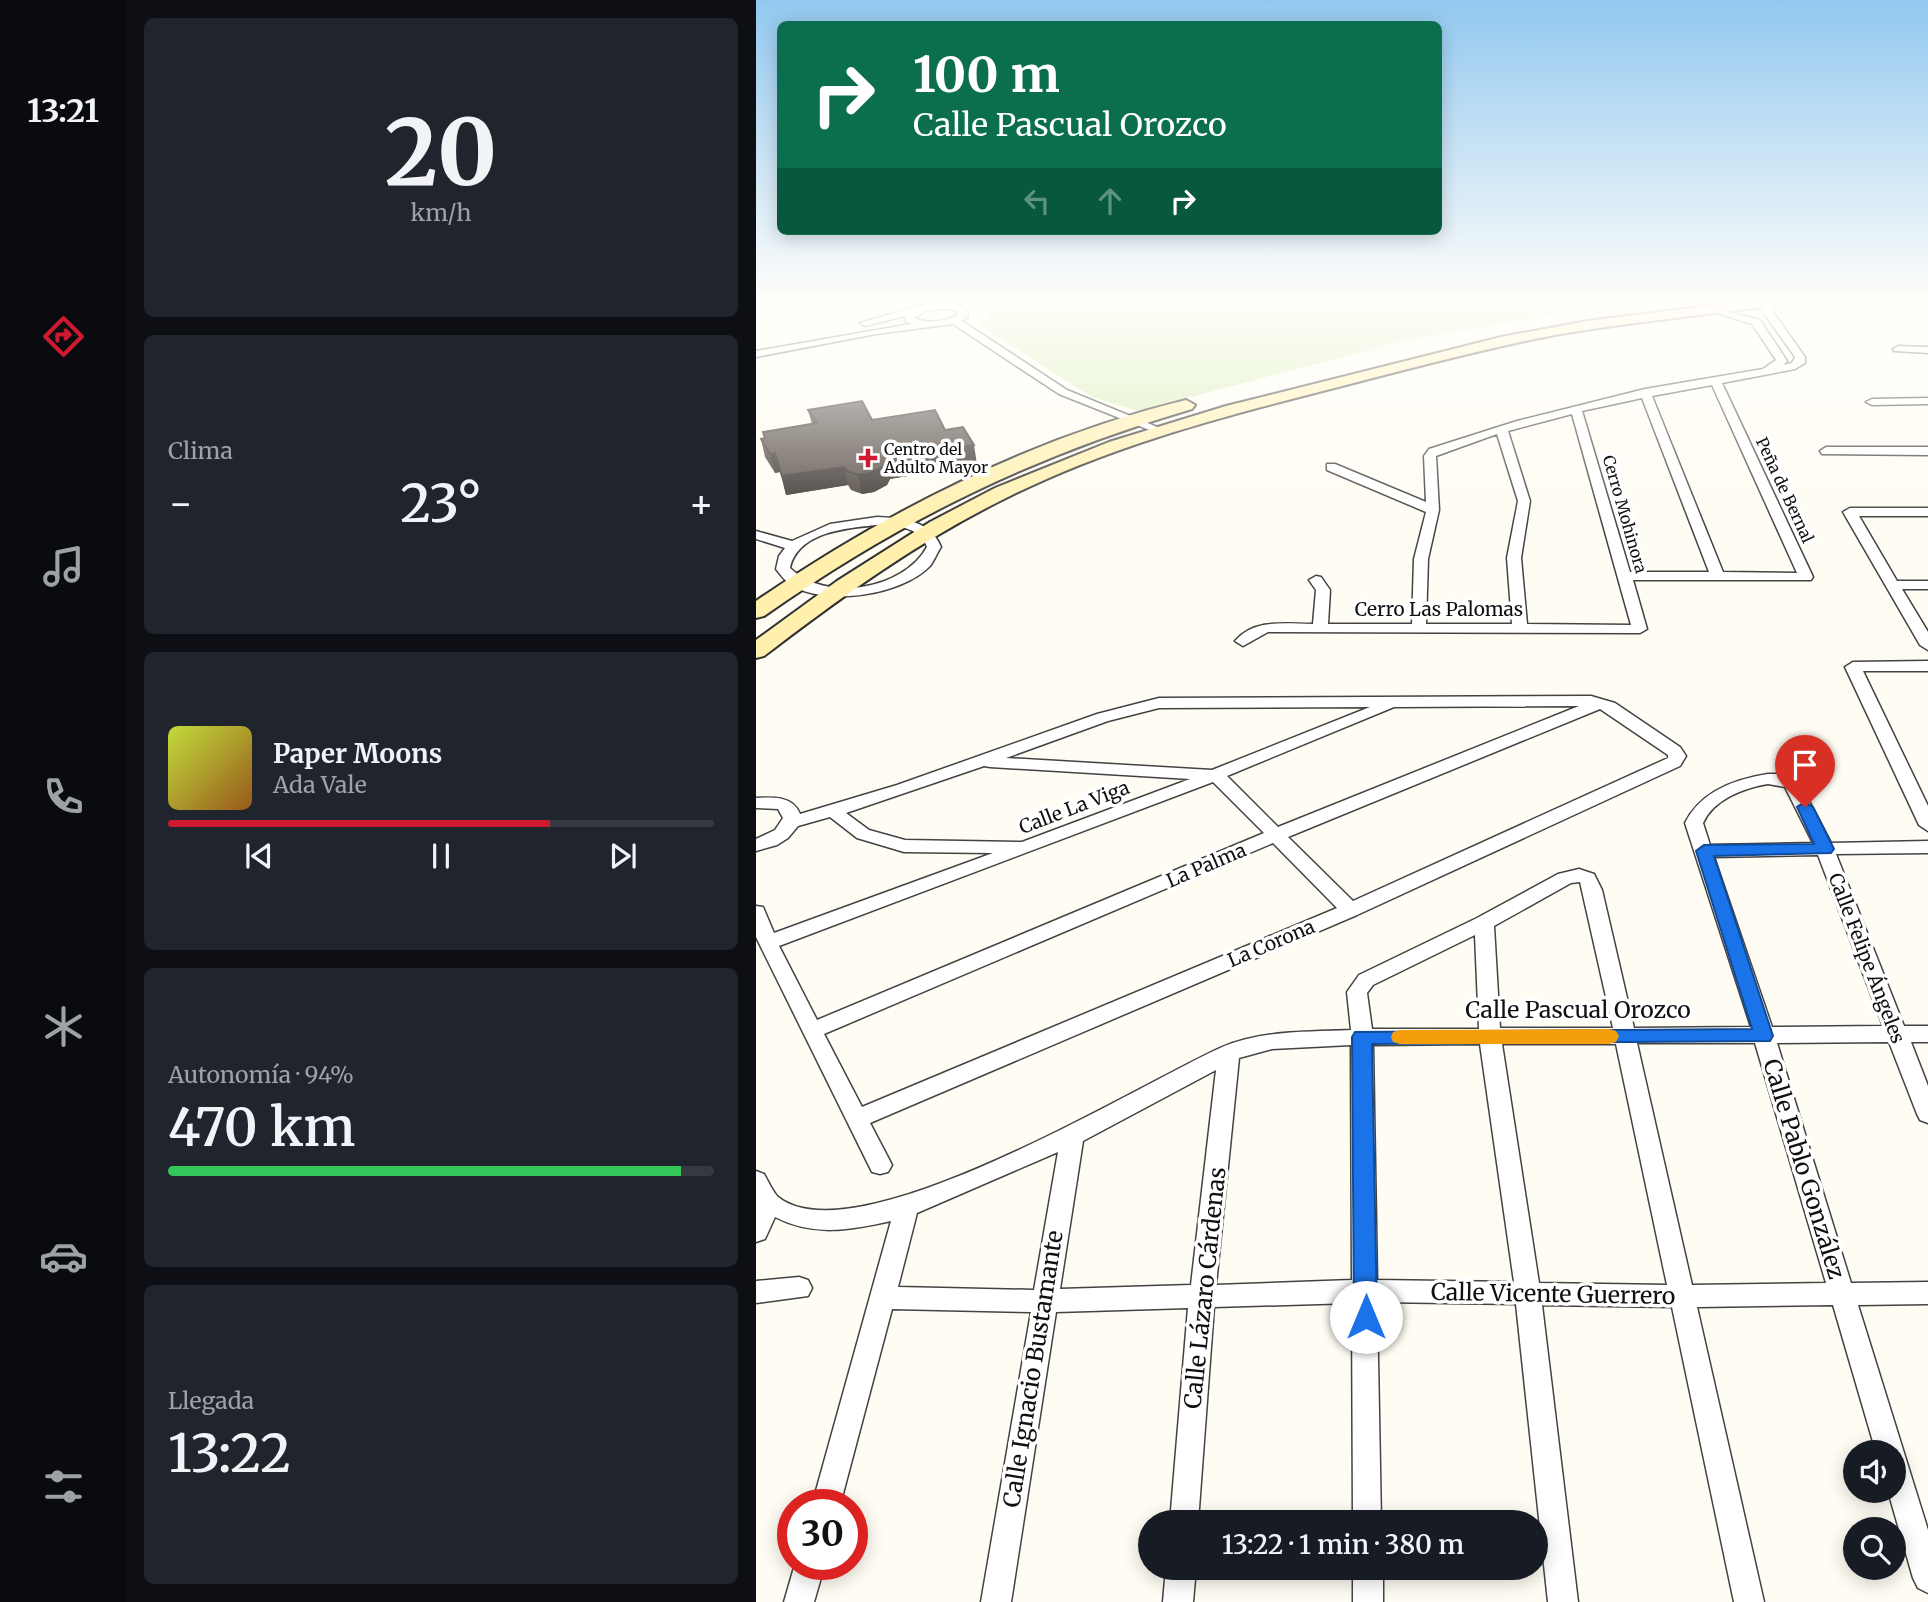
<!DOCTYPE html>
<html lang="es">
<meta charset="utf-8">
<style>
body{margin:0;font-family:Merriweather,serif;background:#20242c;color:#f1f3f6;height:100vh;display:flex;flex-direction:column;font-size:26px;white-space:nowrap}
*{box-sizing:border-box;margin:0}
p{font-size:23px;color:#9ea1a6}
.icon{flex:none;width:38px;height:38px;fill:none;stroke:currentColor;stroke-width:2;stroke-linecap:round;stroke-linejoin:round}
.map{position:relative;flex:1;overflow:hidden}
.panel{display:flex;flex-direction:column;gap:18px;padding:18px;background:#0d0f14;width:630px}
.panel>*{flex:none}
.hud{position:absolute;left:21px;top:21px;width:665px;height:214px;border-radius:10px;box-shadow:0 4px 18px #0003;background:#0b6e4f;color:#fff;overflow:hidden}
.controls{position:absolute;left:1087px;top:1440px;display:grid;gap:14px}
.controls a{display:grid;place-items:center;width:63px;height:63px;border-radius:50%;background:#171b24;box-shadow:0 4px 18px #0003;font-size:35px}
.speed{position:absolute;left:21px;top:1489px;display:flex;gap:14px;font-size:35px;font-weight:700;text-align:center}
.speed>*{display:grid;place-content:center;width:91px;height:91px;border-radius:50%;background:#171b24;box-shadow:0 4px 18px #0003;line-height:1}
.speed .limit{border:10px solid #d22;background:#fff;color:#111}
.pin{position:absolute;display:grid;place-items:center;width:60px;height:60px;color:#fff;margin:-72px -30px;border-radius:50% 50% 50% 0;rotate:-45deg;box-shadow:0 0 7px #0007}
.pin .icon{rotate:45deg}
.me{position:absolute;width:77px;margin:-38px;rotate:0deg;stroke-linejoin:round;filter:drop-shadow(0 0 5px #0008)}
.turn{display:flex;align-items:center;gap:24px;height:147px;padding:0 21px;font-size:32px}
.turn .icon{width:91px;height:91px;stroke-width:2.5}
.turn b{display:block;font-size:49px;line-height:60px}
.lanes{display:flex;align-items:center;height:66px;padding:0 21px;background:#0003;justify-content:center;gap:35px;direction:ltr}
.lanes .off{opacity:.35}
.big{font-size:52px;font-weight:600;line-height:1.1}
.panel .tile{flex:1;display:flex;flex-direction:column;justify-content:center;gap:10px;min-width:0;padding:0 24px;border-radius:10px;background:#20242c}
.panel .dial{align-items:center;gap:0}
.dial b{font-size:91px;line-height:1}
.song{display:flex;align-items:center;gap:21px}
.cover{width:84px;height:84px;border-radius:10px;background:linear-gradient(135deg,hsl(70 70% 55%),hsl(30 70% 35%))}
.played{height:7px;border-radius:4px;background:linear-gradient(90deg,#cf1930 70%,#363941 70%)}
.keys{display:flex;justify-content:space-around;direction:ltr}
.heat{display:flex;justify-content:space-between;align-items:center;font-size:38px;direction:ltr}
.charge{height:10px;border-radius:5px;background:linear-gradient(90deg,#34c759 94%,#363941 0)}
.trip{position:absolute;left:382px;top:1510px;width:410px;height:70px;border-radius:35px;background:#171b24;box-shadow:0 4px 18px #0003;font-weight:600;line-height:70px;text-align:center}
main{display:flex;flex:1;min-height:0}
.tabs{display:flex;flex-direction:column;width:126px;justify-content:space-around;align-items:center;background:#090b0e;color:#9ea1a6}
.tabs .icon{width:49px;height:49px}
.tabs .on{color:#cf1930}
.tabs b{font-size:32px;color:#f1f3f6}
.map>svg:first-child{display:block}
.green{fill:#d8eeb8}
.lines{fill:none;stroke-linecap:round;stroke-linejoin:round}
.minor-casing{stroke:#434343;stroke-width:3}
.secondary-casing{stroke:#323232;stroke-width:4}
.minor{fill:#fff;fill-rule:evenodd}
.secondary{fill:#fff0ae;fill-rule:evenodd}
.wall{fill:#4d4540}
.shaded-wall{fill:#3f3834}
.building{fill:#5a504b;stroke:#3f3834;stroke-width:2}
.route{fill:#1a73e8;stroke:#114b97;stroke-width:2}
.slow{fill:#f59e0b}
.poi-dot{fill:#cf1930;stroke:#fff;stroke-width:2.5}
.labels{text-anchor:middle;stroke-width:7;stroke-linejoin:round;paint-order:stroke}
.far-poi-label{font-size:16px;fill:#101010;stroke:#fff;text-anchor:start}
.far-street-label{font-size:16px;fill:#101010;stroke:#fff}
.street-label{font-size:19px;fill:#101010;stroke:#fff}
.near-street-label{font-size:23px;fill:#101010;stroke:#fff}
</style>
<main>
<nav class="tabs">
<b>13:21</b>
<svg class="icon on" aria-label="directions" viewBox="0 0 24 24"><path d="M12 3l9 9-9 9-9-9zM9 14v-3h6M13 9l2 2-2 2"/></svg>
<svg class="icon" aria-label="music" viewBox="0 0 24 24"><path d="M9 18V5l10-2v13"/><circle cx="6" cy="18" r="3"/><circle cx="16" cy="16" r="3"/></svg>
<svg class="icon" aria-label="phone" viewBox="0 0 24 24"><path d="M5 4h4l2 5-3 2q2 4 5 5l2-3 5 2v4C11 20 4 13 5 4z"/></svg>
<svg class="icon" aria-label="climate" viewBox="0 0 24 24"><path d="M12 3v18M4 7l16 10M4 17L20 7"/></svg>
<svg class="icon" aria-label="car" viewBox="0 0 24 24"><path d="M5 17H2v-5l4-1 3-4h7l3 4 3 1v5h-3M9 17h6M6 11h13"/><circle cx="7" cy="17" r="2"/><circle cx="17" cy="17" r="2"/></svg>
<svg class="icon" aria-label="filters" viewBox="0 0 24 24"><path d="M4 7h16M4 17h16"/><circle cx="9" cy="7" r="2"/><circle cx="15" cy="17" r="2"/></svg>
</nav>
<section class="panel">
<div class="tile dial"><b>20</b><p>km/h</p></div>
<div class="tile"><p>Clima</p>
<div class="heat"><a>−</a><b class="big">23°</b><a>+</a></div>
</div>
<div class="tile">
<div class="song"><i class="cover"></i><div><b>Paper Moons</b><p>Ada Vale</p></div></div>
<div class="played"></div>
<div class="keys"><svg class="icon" aria-label="previous" viewBox="0 0 24 24"><path d="M18 5L8 12l10 7zM5 5v14"/></svg><svg class="icon" aria-label="pause" viewBox="0 0 24 24"><path d="M8 5v14M16 5v14"/></svg><svg class="icon" aria-label="next" viewBox="0 0 24 24"><path d="M6 5l10 7-10 7zM19 5v14"/></svg></div>
</div>
<div class="tile"><p>Autonomía · 94%</p><b class="big">470 km</b><div class="charge"></div></div>
<div class="tile"><p>Llegada</p><b class="big">13:22</b></div>
</section>
<div class="map">
<svg width="1172" height="1602" viewBox="0 0 1172 1602">
<rect width="100%" height="100%" fill="#fffcf3"/>
<path class="green" d="M224,303H864L650,340L382,411L336,397L223,325L233,317L235,308Z"/>
<g class="lines">
<g class="minor-casing">
<path id="minor" d="M195,303L211,309L212,316L206,321L311,390L411,431L401,433L303,394L197,324L120,334L0,357V351L155,324L149,321V316L109,326L104,323L170,304ZM195,309L201,311L202,315C188,322 173,324 158,318L171,310Z
M1008,303H1018L1017,312L1049,357V363L1039,369L966,383L1057,577L1055,580H877L891,629L884,633L512,632L487,646L479,641C499,618 530,624 557,624L560,590L553,580L560,576L565,577L574,590L572,624H656L658,559L670,512L571,470V464H579L670,502L668,456L673,449L761,421L889,389L1007,369L1020,360L996,324L954,311V307L1004,320L1031,361L1027,365L1036,363L1039,357L1007,312ZM956,385L1041,573L967,572L896,396ZM886,398L953,572H874L826,411ZM816,414L875,625L771,624L765,558L774,501L752,431ZM741,434L762,501L751,558L756,624H670L672,559L683,510L680,456Z
M1142,346L1172,347V353L1138,351L1137,349Z
M1172,398V404L1116,405L1110,402L1116,399Z
M1070,447H1172V455L1066,454L1064,451Z
M1094,508H1172V516H1103L1141,581H1172V589H1146L1172,632V650L1164,645L1087,512Z
M121,517C147,518 174,520 185,547C181,553 178,561 174,566C146,595 70,607 35,585C29,581 24,574 20,569L23,556L29,548L0,539V531L36,541L74,524ZM121,525C141,526 163,526 171,547C147,590 70,603 34,568C42,532 90,528 121,525Z
M1172,661V671H1107L1172,806V831L1163,825L1089,667L1097,662Z
M835,696L859,703L924,747L930,756L924,766L601,915L114,1123L136,1165L132,1172L124,1174L116,1172L0,937V906L7,907L18,933L237,853L148,852L101,838L74,817L42,826L32,838L21,845L0,851V839L19,830L27,818L22,809L0,808V798C17,797 37,796 44,814L141,785L341,714L403,698ZM823,706L522,827L471,776L638,707ZM614,707L456,770L250,758L352,721L403,708ZM844,709L912,755V758L597,901L532,837ZM228,766L234,767L434,779L266,842L149,840L113,830L90,813ZM457,782L508,833L61,1020L23,946ZM517,843L581,908L106,1107L68,1034Z
M1012,774H1026L1042,780L1075,843L1172,841V853L1080,854L1148,1026H1172V1042H1155L1172,1086V1123L1164,1120L1161,1114L1133,1042L1021,1043L1095,1283L1172,1282V1304L1102,1305L1172,1530V1593L1162,1588L1157,1578L1132,1491H1138V1452H1120L1077,1305L941,1307L1008,1602H978L916,1307L786,1305L822,1602H792L760,1304L621,1302L625,1522H597L596,1303L458,1307L442,1522H414L432,1308L300,1312L255,1602H225L275,1312L136,1309L84,1505H56L135,1221C94,1230 58,1237 19,1217L9,1239L0,1242V1171L8,1174C12,1181 17,1192 22,1197C100,1259 382,1085 464,1048C505,1030 551,1032 595,1030L591,992L603,975L721,918L802,874L823,869L838,874L846,890L878,1028L995,1027L929,823C945,791 979,779 1012,774ZM1012,784L1029,787L1057,843L954,845L947,823C958,799 988,788 1012,784ZM1062,855L1127,1026L1016,1027L958,857ZM824,882L857,1028H744L738,926L815,883ZM719,935L723,1029H616L611,993L617,985ZM881,1043H999L1070,1283L936,1285ZM724,1044L758,1282L621,1280L617,1045ZM746,1044H860L911,1285L783,1283ZM595,1045L596,1280L460,1285L483,1058L516,1049ZM460,1070L435,1285L304,1289L327,1141ZM302,1152L278,1290L142,1287L161,1213Z
M43,1277L52,1280L56,1288L52,1296L0,1303V1281Z
M39,1564H69L58,1602H28Z
M410,1568H440L437,1602H407Z
M597,1568H627V1602H597Z"/>
</g>
<g class="secondary-casing">
<path id="secondary" d="M974,303H1015L1008,307C938,316 868,323 799,335C720,350 642,372 563,392C457,419 350,448 252,497C164,540 85,597 8,656L0,658V640L81,581L174,522L239,488L353,442L470,406L745,337L831,321Z
M430,400L439,405L436,409C276,456 145,520 8,616L0,618V601C131,511 275,438 430,400Z"/>
</g>
<use href="#minor" class="minor"/>
<use href="#secondary" class="secondary"/>
</g>
<path class="wall" d="M52,410L189,430L221,464L134,479L131,485L118,492L106,494L95,490L92,485L30,495L24,472L19,473L9,457L5,439L56,424Z"/>
<path class="shaded-wall" d="M218,445L221,464L134,479L131,485L118,492L106,494L102,475L131,461Z
M19,453L24,472L19,473L14,454Z
M88,467L92,485L30,495L26,476Z"/>
<path class="building" d="M106,401L116,420L179,410L189,430L207,427L218,445L131,461L127,467L114,473L102,475L91,471L88,467L26,476L19,453L14,454L5,439L9,438L7,432L61,423L52,410Z"/>
<linearGradient id="sky" x2="0" y2="1"><stop stop-color="#92c8f0"/><stop offset="0.57" stop-color="#fffefa"/><stop offset="1" stop-color="#fffefa" stop-opacity="0"/></linearGradient>
<rect width="1172" height="527" fill="url(#sky)"/>
<path class="route" d="M1049,802L1057,807L1078,849L1075,853L958,856L1017,1036L1014,1041L616,1044L621,1317L618,1324L610,1327L601,1324L598,1317L596,1037L599,1032L996,1029L940,851L948,845L1058,844L1041,807Z"/>
<path class="slow" d="M853,1029L860,1031L863,1036L860,1042L853,1044H644L637,1042L635,1037L637,1032L644,1030Z"/>
<path class="poi-dot" d="M108.5 447.5h7v7h7v7h-7v7h-7v-7h-7v-7h7z"/>
<g class="labels">
<g class="far-poi-label">
<text x="128" y="455">Centro del<tspan x="128" dy="18">Adulto Mayor</tspan></text>
</g>
<g class="far-street-label">
<text transform="translate(1029 490) rotate(65)" y="6">Peña de Bernal</text>
<text transform="translate(869 514) rotate(74)" y="6">Cerro Mohinora</text>
</g>
<g class="street-label">
<text x="683" y="616">Cerro Las Palomas</text>
<text transform="translate(318 807) rotate(-21)" y="7">Calle La Viga</text>
<text transform="translate(450 865) rotate(-23)" y="7">La Palma</text>
<text transform="translate(515 943) rotate(-23)" y="7">La Corona</text>
<text transform="translate(1111 958) rotate(69)" y="7">Calle Felipe Ángeles</text>
</g>
<g class="near-street-label">
<text x="822" y="1018">Calle Pascual Orozco</text>
<text transform="translate(1048 1169) rotate(73)" y="8">Calle Pablo González</text>
<text transform="translate(449 1288) rotate(-84)" y="8">Calle Lázaro Cárdenas</text>
<text transform="translate(797 1294) rotate(1)" y="8">Calle Vicente Guerrero</text>
<text transform="translate(277 1369) rotate(-81)" y="8">Calle Ignacio Bustamante</text>
</g>
</g>
</svg>
<div class="controls">
<a><svg class="icon" aria-label="sound" viewBox="0 0 24 24"><path d="M4 9h4l5-4v14l-5-4H4zM17 9q2 3 0 6"/></svg></a>
<a><svg class="icon" aria-label="search" viewBox="0 0 24 24"><circle cx="10" cy="10" r="6"/><path d="M15 15l6 6"/></svg></a>
</div>
<div class="speed"><div class="limit">30</div></div>
<div class="pin" style="left:1049px;top:807px;background:#d93025"><svg class="icon" aria-label="arrive" viewBox="0 0 24 24"><path d="M6 21V4h12l-3 4 3 4H6"/></svg></div>
<svg class="me" style="left:610px;top:1317px" viewBox="-20 -20 40 40"><circle r="19" fill="#fff"/><path d="M0-13L10 11 0 6-10 11z" fill="#1a73e8"/></svg>
<div class="trip">13:22 · 1 min · 380 m</div>
<div class="hud">
<div class="turn"><svg class="icon" aria-label="right" viewBox="0 0 24 24"><path d="M7 20v-9h11M14 6l5 5-5 5"/></svg><div><b>100 m</b>Calle Pascual Orozco</div></div>
<div class="lanes"><svg class="icon off" aria-label="left" viewBox="0 0 24 24"><path d="M17 20v-9H6M10 6l-5 5 5 5"/></svg><svg class="icon off" aria-label="ahead" viewBox="0 0 24 24"><path d="M12 20V5M6 11l6-6 6 6"/></svg><svg class="icon" aria-label="right" viewBox="0 0 24 24"><path d="M7 20v-9h11M14 6l5 5-5 5"/></svg></div>
</div>
</div>
</main>
